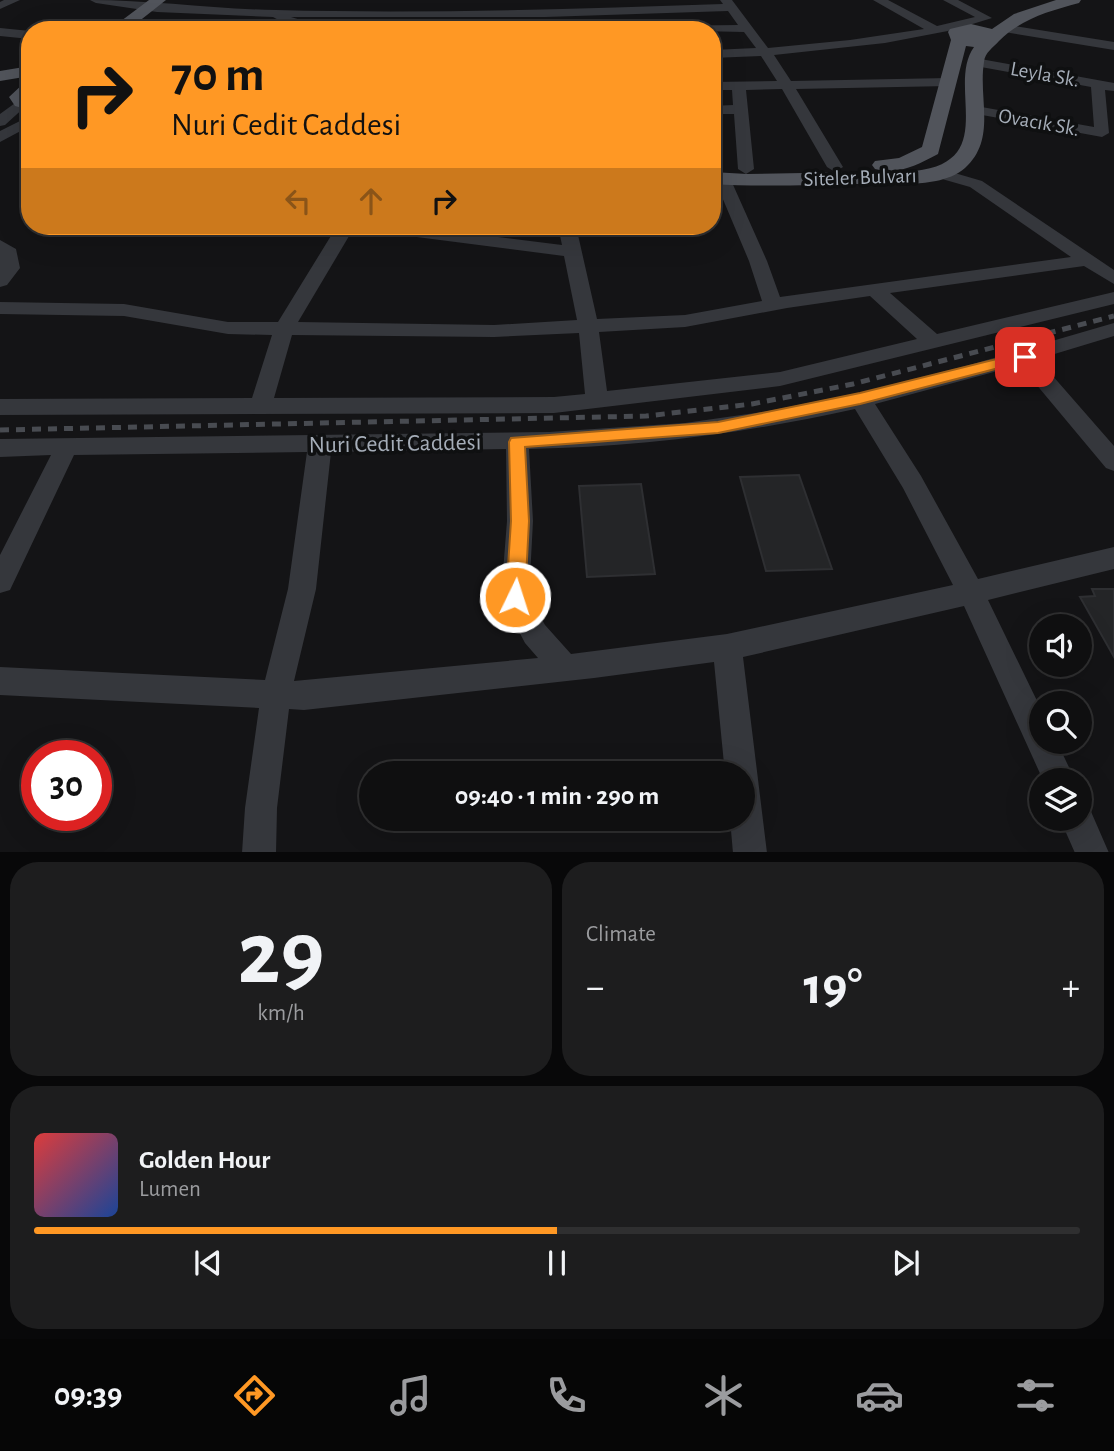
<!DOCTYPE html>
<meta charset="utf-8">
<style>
body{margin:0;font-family:"Alegreya Sans",sans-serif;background:#1d1d1e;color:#f1f3f6;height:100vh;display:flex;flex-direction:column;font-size:26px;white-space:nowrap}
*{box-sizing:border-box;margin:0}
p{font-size:23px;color:#9b9c9f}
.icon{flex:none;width:38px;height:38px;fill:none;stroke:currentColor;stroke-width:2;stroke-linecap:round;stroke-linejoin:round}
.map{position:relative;height:852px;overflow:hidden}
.side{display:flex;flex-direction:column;gap:10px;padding:10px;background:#080809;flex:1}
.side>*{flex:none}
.hud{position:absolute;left:21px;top:21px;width:700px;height:214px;border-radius:28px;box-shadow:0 7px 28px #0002,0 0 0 2px #2f2f30;background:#ff9824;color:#111;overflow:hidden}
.fabs{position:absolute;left:1029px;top:614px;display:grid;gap:14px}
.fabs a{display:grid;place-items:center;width:63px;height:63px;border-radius:50%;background:#0f0f10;box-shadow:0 7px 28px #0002,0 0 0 2px #2f2f30;font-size:35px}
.speed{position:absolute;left:21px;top:740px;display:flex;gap:14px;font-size:35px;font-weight:700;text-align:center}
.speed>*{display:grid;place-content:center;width:91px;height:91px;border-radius:50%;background:#0f0f10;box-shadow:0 7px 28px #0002,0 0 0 2px #2f2f30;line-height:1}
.speed .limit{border:10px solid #d22;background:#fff;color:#111}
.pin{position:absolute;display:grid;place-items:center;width:60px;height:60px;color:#fff;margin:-30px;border-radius:14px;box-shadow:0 4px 10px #0006}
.me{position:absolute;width:77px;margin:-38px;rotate:4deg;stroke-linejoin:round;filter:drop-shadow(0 0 5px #0008)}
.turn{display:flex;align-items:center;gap:24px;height:147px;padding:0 35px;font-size:32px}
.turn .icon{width:91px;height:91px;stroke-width:2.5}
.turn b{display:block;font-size:49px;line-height:60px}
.lanes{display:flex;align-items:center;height:66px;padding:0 35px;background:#0003;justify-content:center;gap:35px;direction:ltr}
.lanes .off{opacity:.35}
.big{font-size:52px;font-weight:700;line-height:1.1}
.side .card{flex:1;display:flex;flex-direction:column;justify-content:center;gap:10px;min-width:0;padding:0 24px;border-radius:28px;background:#1d1d1e}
.side .dial{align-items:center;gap:0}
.dial b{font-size:91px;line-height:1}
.song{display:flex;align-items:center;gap:21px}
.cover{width:84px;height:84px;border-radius:10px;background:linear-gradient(135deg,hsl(0 70% 55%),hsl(220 70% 35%))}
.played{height:7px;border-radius:4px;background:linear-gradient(90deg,#ff9824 50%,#2f2f30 50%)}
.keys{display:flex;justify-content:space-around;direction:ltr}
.heat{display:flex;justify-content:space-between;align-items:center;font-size:38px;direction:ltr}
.side .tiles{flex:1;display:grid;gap:10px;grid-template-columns:1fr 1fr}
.card:last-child{grid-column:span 2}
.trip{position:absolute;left:359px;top:761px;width:396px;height:70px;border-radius:35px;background:#0f0f10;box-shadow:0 7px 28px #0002,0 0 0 2px #2f2f30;font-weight:700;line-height:70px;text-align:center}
.tab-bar{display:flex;height:112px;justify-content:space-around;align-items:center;background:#060606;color:#9b9c9f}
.tab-bar .icon{width:49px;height:49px}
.tab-bar .on{color:#ff9824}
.tab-bar b{font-size:32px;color:#f1f3f6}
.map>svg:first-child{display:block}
.building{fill:#242527;stroke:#2e2f32;stroke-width:2}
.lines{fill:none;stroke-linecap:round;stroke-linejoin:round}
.minor{fill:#35373c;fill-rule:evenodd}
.major{fill:#51545b;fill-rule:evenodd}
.rail{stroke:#484b51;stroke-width:5;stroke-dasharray:9 7;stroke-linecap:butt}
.route{fill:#ff9824;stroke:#a66317;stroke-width:2}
.labels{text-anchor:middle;stroke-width:7;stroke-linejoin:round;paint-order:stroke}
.far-street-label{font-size:21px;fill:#a5adb8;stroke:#0f1011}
.street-label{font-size:24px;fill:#a5adb8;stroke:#0f1011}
</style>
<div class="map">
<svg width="1114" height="853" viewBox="0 0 1114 853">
<rect width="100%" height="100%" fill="#141416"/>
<path class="building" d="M799,475L832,569L766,571L740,477Z
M641,484L655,574L587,577L579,486Z
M1092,589H1114V657L1080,597L1095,596Z"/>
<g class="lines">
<path class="minor" d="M4,0H20L0,9V2Z
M90,0C152,0 213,9 276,10C425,14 574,9 723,4L720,0H732L768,48L850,40L924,29L873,0H888L937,26L975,17L943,0H958L992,18L953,30L885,43L774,55L791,81L949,78L956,82L949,86L796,89L843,167L835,172L827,167L782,89L746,90L754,169L746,174L738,169L734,114H712V106L733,105L732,90H712V82L777,81L761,56L712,58V50L756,48L744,32L653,30L659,26L738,25L728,11L545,17H291L333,30C311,30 293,29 273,17L157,12L96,3Z
M1002,24L1114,42V50L998,31L996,28Z
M0,28L30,31V39L0,36Z
M975,58L1114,83V91L1105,90L1109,133L1102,137L971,113L969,110L976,106L1094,127L1091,87L970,65V59Z
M22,98L29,102L27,105L5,125L0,126V114Z
M30,116V126L0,142V131Z
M941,169L982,181L1114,270V284L1084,266L890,293L937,334L1114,292V304L780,386L554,413L0,415V399L252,398L272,335L228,334L124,316L0,314V302L124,304L228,322H278L337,226H355L298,322L494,325L577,320L564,256L370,231L361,226H410L562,245L558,226H576L597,319L685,315L762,301L749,261L714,178L722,173L730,178L767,261L780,297L1071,257L970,187L935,177L933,174L935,171ZM870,296L917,339L780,372L607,391L599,332L685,327L787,308ZM579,333L585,394L554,397L274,398L292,335L494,337Z
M0,240L16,249L20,268L7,285L0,287Z
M1114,323V336L1038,359L1114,446V471L1106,468L1020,365L875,404L921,476L978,579L1114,547V569L988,600L1041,709V742H1057L1075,780H1043L964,606L743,657L767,853H733L730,819H742V774H725L714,662L594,678L304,710L289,709L277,808L276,853H242L245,808L259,708L0,695V667L265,680L288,589L307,452L74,455L10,590L0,593V555L51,455L0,457V439L549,432L685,423L769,411L868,391L966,366ZM855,409L903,488L953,585L727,634L571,654L545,625L529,596L533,521L529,449C640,447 747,433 855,409ZM506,449L507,521L501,597L525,643L538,658L294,681L316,589L331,452Z
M1080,804L1089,807L1109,853H1075L1060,819H1080Z"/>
<path class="major" d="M149,0H166L128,30H109Z
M1056,0H1081L1079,3C1049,11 1021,19 999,41C993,48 985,52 984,62C978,99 997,139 965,168C957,175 946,179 936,181C910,186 882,184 856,184C808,185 760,187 712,184V172L747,174L915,171C1000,162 946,86 974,47L966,46L938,154C917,165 899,175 875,169L872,165L875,161L899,158L922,147L951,40L948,32L950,29L971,24L992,29L1014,14Z
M30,66V76L0,81V71Z
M30,82V110L15,106L9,97L24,83Z"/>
<path class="rail" d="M0,430L646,416L752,404L853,384L1114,316"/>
</g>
<path class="route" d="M1025,352L1032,357L1030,360L860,404L718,433L525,447L529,521L525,597L522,603L515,606L508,603L506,597L511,521L509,442L511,438L718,422L860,393Z"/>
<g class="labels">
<g class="far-street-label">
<text transform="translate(1045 74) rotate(10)" y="7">Leyla Sk.</text>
<text transform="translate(1039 122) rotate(10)" y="7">Ovacık Sk.</text>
<text transform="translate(860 177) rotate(-2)" y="7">Siteler Bulvarı</text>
</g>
<g class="street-label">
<text transform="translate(395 443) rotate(-1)" y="8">Nuri Cedit Caddesi</text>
</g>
</g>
</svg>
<div class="fabs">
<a><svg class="icon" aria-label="sound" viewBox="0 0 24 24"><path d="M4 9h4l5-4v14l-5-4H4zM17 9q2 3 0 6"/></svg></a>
<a><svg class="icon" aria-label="search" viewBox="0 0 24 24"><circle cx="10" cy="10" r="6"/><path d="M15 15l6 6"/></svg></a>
<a><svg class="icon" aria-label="layers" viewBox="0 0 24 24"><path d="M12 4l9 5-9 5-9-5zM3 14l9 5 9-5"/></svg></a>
</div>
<div class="speed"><div class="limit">30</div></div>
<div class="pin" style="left:1025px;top:357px;background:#d93025"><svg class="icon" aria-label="arrive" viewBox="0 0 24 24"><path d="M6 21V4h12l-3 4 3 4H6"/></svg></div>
<svg class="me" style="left:515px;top:597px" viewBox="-20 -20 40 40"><circle r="17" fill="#ff9824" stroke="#fff" stroke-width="3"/><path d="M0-11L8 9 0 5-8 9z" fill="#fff"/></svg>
<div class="trip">09:40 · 1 min · 290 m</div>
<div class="hud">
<div class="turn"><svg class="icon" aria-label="right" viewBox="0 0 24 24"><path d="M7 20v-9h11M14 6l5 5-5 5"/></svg><div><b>70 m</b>Nuri Cedit Caddesi</div></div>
<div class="lanes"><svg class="icon off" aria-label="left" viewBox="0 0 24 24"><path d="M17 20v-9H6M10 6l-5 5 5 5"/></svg><svg class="icon off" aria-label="ahead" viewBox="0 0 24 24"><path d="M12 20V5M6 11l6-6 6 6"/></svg><svg class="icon" aria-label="right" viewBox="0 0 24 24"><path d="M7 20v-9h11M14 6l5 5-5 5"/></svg></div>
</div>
</div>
<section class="side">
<div class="tiles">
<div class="card dial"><b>29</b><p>km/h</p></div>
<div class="card"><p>Climate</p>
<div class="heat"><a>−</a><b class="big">19°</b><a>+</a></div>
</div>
<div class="card">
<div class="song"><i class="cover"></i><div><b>Golden Hour</b><p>Lumen</p></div></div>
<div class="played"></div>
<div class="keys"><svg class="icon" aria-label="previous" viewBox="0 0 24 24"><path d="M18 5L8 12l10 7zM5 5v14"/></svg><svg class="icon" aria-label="pause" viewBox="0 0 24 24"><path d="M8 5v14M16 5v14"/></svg><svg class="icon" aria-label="next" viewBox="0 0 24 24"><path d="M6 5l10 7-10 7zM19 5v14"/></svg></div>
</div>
</div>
</section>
<nav class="tab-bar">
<b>09:39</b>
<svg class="icon on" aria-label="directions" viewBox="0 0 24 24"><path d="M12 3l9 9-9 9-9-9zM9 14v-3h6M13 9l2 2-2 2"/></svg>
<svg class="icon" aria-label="music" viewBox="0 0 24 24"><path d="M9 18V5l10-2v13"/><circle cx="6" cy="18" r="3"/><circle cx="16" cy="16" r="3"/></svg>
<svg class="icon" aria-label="phone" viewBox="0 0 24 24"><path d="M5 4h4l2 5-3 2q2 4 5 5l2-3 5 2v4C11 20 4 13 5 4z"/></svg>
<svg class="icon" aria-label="climate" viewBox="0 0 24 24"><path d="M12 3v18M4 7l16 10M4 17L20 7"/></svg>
<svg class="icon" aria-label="car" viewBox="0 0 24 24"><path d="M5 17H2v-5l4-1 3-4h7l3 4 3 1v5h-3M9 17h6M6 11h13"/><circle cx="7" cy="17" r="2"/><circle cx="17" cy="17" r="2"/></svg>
<svg class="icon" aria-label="filters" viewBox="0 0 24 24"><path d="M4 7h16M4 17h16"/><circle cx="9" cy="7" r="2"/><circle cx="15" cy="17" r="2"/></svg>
</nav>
